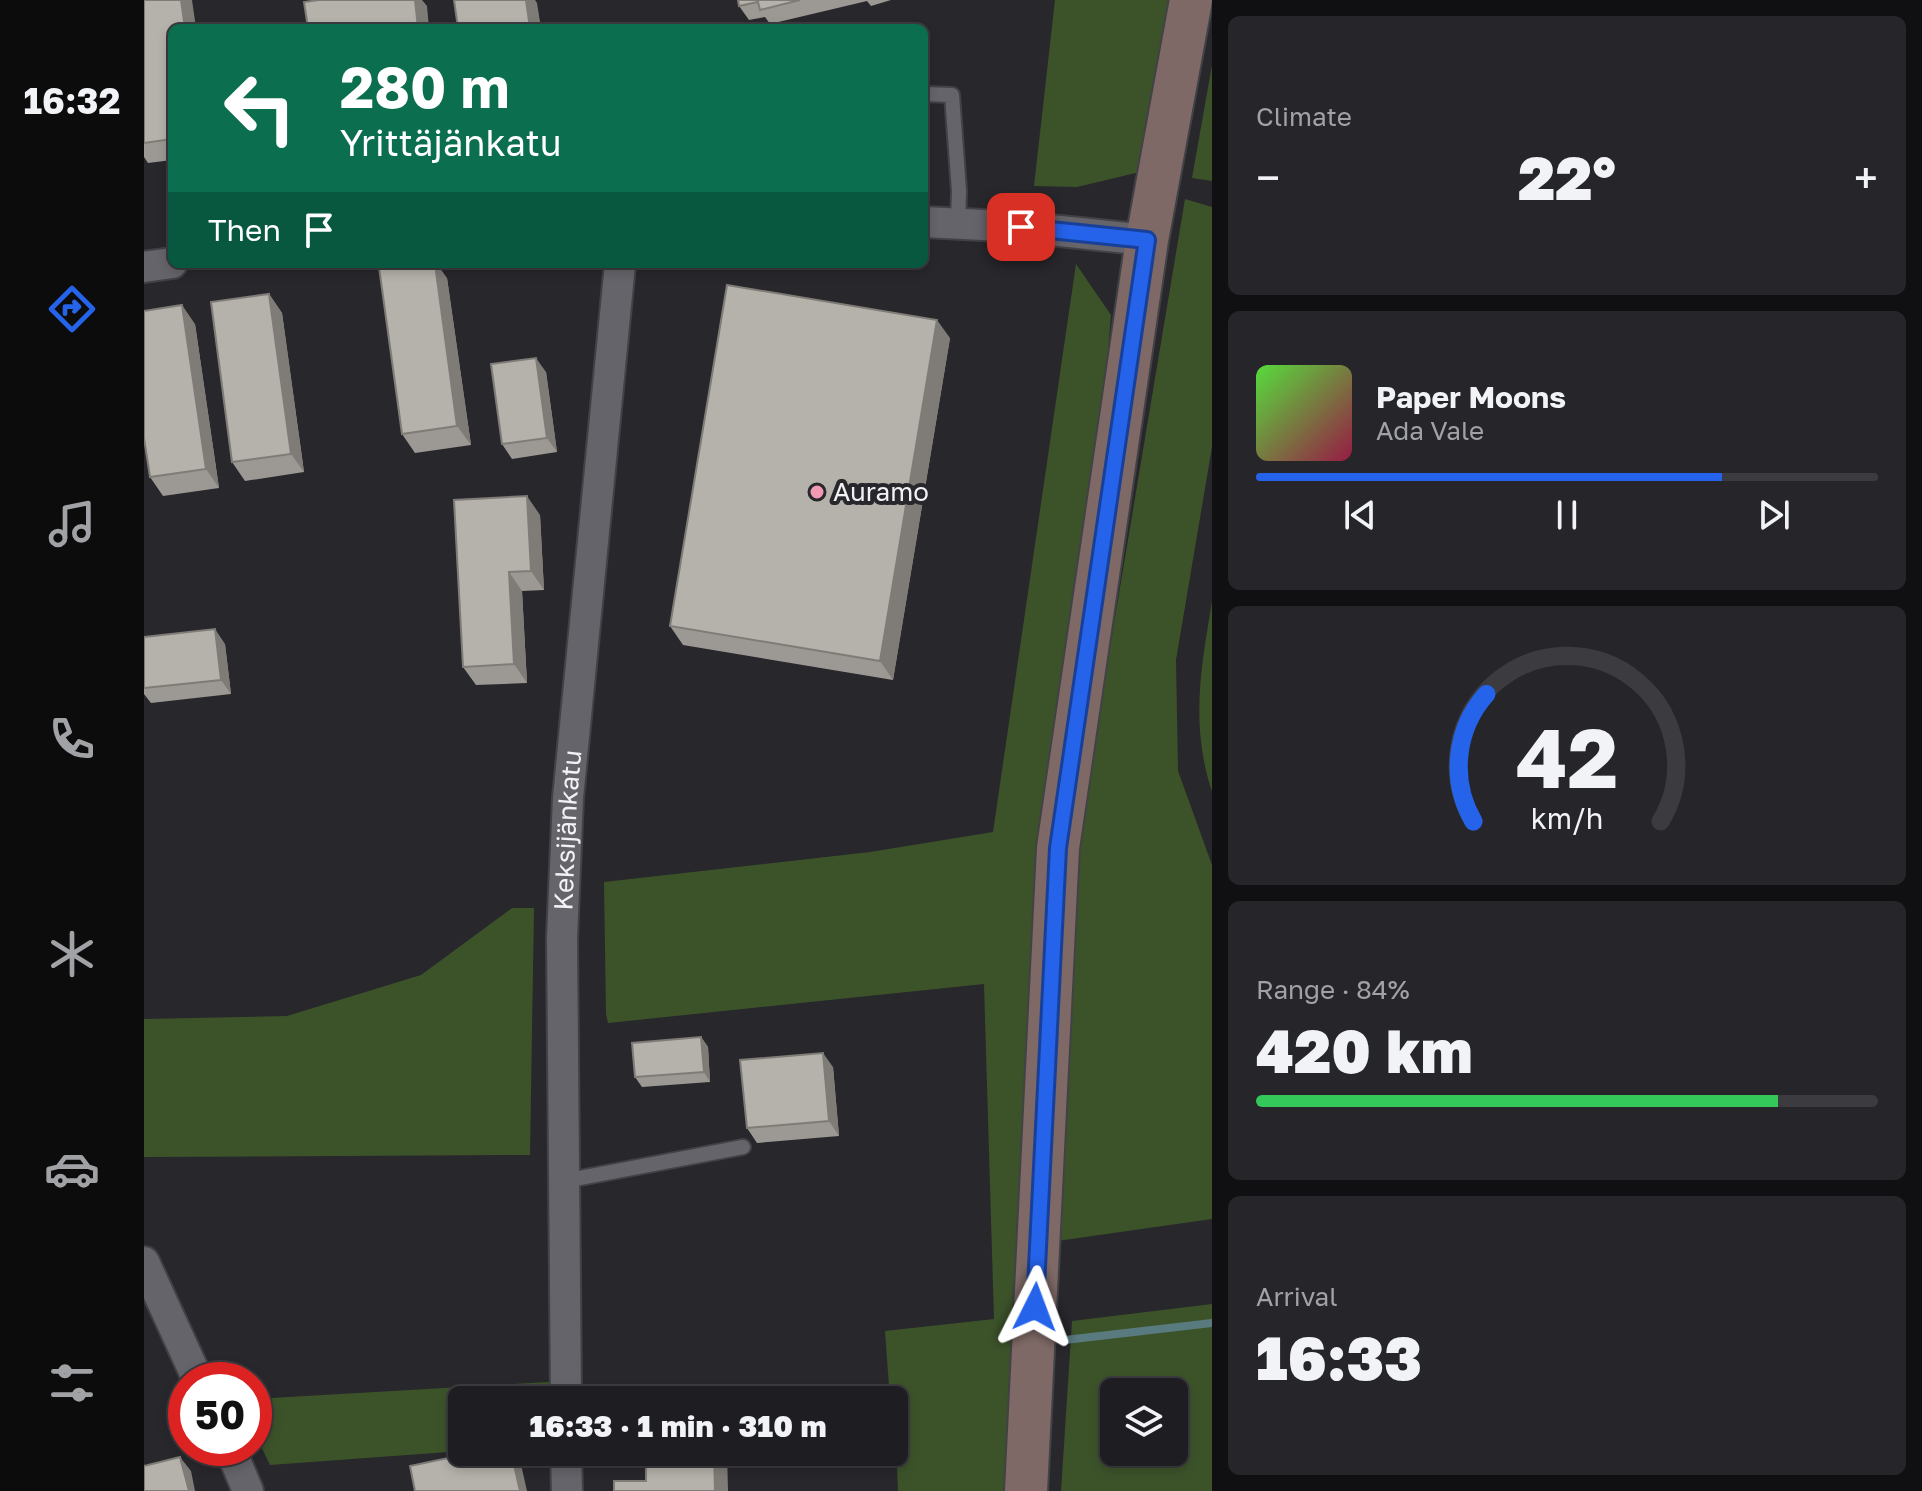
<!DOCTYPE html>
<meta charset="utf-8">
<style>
body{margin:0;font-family:"Golos Text",sans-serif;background:#26262a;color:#f1f3f6;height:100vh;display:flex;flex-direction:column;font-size:30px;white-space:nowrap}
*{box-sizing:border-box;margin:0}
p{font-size:26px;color:#a1a2a5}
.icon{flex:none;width:44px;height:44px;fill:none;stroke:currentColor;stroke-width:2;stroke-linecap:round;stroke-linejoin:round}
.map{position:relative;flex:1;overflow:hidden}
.panel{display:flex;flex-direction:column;gap:16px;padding:16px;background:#101012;width:710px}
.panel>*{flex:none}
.guide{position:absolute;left:24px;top:24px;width:760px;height:244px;border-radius:12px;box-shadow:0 4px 12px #0003,0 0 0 2px #3c3b3f;background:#0b6e4f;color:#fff;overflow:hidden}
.fabs{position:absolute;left:956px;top:1378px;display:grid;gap:16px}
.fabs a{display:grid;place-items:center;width:88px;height:88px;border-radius:12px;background:#1e1d21;box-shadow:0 4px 12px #0003,0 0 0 2px #3c3b3f;font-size:40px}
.speed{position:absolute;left:24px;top:1362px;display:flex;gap:16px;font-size:40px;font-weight:700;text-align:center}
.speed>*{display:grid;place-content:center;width:104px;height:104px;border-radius:50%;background:#1e1d21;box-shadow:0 4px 12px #0003,0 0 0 2px #3c3b3f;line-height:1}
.speed .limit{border:12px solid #d22;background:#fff;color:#111}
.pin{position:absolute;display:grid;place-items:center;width:68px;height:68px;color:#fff;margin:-34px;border-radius:16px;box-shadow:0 4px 12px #0006}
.me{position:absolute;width:88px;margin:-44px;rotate:3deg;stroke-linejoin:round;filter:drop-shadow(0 0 6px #0008)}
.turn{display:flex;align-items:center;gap:28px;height:168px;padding:0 40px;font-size:36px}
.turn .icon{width:104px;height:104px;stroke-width:2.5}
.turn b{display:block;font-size:56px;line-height:68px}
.then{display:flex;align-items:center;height:76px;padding:0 40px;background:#0003;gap:16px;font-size:30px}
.big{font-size:60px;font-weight:800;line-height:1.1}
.panel .tile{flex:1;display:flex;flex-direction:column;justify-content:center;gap:12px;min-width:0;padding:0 28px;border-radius:12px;background:#26262a}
.panel .dial{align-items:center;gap:0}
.dial svg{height:208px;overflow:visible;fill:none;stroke:#3c3b3f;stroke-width:7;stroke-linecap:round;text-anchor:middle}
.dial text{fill:#f1f3f6;stroke:none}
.song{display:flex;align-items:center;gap:24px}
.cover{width:96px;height:96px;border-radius:12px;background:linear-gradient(135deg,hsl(110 70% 55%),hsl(340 70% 35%))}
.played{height:8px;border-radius:4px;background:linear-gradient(90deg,#2563eb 75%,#3c3b3f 75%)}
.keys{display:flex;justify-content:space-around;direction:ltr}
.heat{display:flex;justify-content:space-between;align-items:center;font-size:44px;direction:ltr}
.charge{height:12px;border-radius:6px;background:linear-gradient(90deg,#34c759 84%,#3c3b3f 0)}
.trip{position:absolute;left:304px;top:1386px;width:460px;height:80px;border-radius:12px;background:#1e1d21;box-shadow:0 4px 12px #0003,0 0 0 2px #3c3b3f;font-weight:800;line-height:80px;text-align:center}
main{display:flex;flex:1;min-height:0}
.tabs{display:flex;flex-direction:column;width:144px;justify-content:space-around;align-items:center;background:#0c0c0d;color:#a1a2a5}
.tabs .icon{width:56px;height:56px}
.tabs .current{color:#2563eb}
.tabs b{font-size:36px;color:#f1f3f6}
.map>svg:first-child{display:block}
.green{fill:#3c532a;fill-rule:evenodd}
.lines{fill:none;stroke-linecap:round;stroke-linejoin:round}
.stream{stroke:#597b7f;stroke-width:8}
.lane-casing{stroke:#424246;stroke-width:18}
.street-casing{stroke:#424246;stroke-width:34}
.secondary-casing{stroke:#424246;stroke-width:46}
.lane{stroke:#64646a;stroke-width:14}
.street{stroke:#64646a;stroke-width:30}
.secondary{stroke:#7e6966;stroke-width:42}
.wall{fill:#9c9893}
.shaded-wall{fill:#7f7c78}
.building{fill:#b5b1ab;stroke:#7f7c78;stroke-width:2}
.route-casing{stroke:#184099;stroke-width:20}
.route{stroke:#2563eb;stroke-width:14}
.poi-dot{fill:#f09ab4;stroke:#28272c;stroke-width:3}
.labels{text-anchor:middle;stroke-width:8;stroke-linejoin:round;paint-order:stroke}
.poi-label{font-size:26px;fill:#f2f2f5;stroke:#28272c;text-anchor:start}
.street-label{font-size:26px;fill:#f2f2f5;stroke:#28272c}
</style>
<main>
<nav class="tabs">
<b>16:32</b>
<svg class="icon current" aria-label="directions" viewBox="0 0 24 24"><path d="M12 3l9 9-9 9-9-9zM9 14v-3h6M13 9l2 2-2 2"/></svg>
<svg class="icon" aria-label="music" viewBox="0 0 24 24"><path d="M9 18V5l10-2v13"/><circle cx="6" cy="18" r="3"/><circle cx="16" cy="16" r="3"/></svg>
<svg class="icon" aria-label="phone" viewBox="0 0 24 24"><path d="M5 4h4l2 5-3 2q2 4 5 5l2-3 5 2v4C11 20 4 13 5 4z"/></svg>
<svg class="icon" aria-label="climate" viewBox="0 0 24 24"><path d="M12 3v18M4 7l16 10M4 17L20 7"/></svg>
<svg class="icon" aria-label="car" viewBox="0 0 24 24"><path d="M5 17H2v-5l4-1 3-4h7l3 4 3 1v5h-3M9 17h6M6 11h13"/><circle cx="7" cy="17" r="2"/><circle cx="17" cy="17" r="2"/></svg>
<svg class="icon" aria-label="filters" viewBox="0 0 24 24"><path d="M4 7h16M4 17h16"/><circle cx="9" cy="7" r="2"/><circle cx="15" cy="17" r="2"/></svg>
</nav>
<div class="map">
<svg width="1068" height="1491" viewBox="0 0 1068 1491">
<rect width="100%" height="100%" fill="#28272c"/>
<path class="green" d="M911,0H1026L1000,171L933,187L890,186Z
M1068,65V181L1048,178Z
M1041,199L1068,207V447L1032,660L1034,771L1068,865V1219L913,1241L933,845Z
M932,264L967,315L866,1491H754L750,1400H746L741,1331L850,1319L840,984L464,1023L462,1014L460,882L726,852L849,832Z
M1068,601V792C1046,724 1057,669 1068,601Z
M368,908H390L386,1155L0,1157V1019L143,1016L277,975Z
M1068,1304V1491H917L928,1321ZM1030,1392V1452H970V1392Z
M405,1382V1400H318V1451L126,1465L110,1432V1399Z"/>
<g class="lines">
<path class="stream" d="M921,1340L1068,1323"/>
<g class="lane-casing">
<path id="lane" d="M780,94L808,95L815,191L814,223
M420,1181L599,1147"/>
</g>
<g class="street-casing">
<g id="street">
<path d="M780,222L877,227L1003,240"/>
<path d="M0,267L28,263"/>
<path d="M0,1262L54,1380"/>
<path id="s1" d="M422,1400L418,938L424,798L476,264"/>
<path d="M86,1448L104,1491"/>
<path d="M422,1452L423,1491"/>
</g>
</g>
<g class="secondary-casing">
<path id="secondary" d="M882,1491L914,848L1003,240L1047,0"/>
</g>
<use href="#lane" class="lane"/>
<use href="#street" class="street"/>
<use href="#secondary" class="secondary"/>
</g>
<path class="wall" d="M0,0H48L28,28V160L4,163L0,157Z
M594,0H747L727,6L723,1L626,24L621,17L605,20L595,6Z
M303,278L327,445L271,453L258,434Z
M125,294L138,313L160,472L101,481L88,462Z
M51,324L75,488L19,496L6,477Z
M806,338L749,680L539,645L526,626Z
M402,372L413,452L368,459L358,444Z
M310,500L396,515L400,590L378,591L383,683L332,685L319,667Z
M0,637L81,644L87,694L7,703L0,694Z
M557,1037L564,1047L566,1082L498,1087L491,1077Z
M689,1067L695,1136L613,1143L603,1128Z"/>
<path class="shaded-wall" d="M37,0H48L52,28H41Z
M271,0H278L283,6L285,28H274Z
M382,0H391L393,3L397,28H386Z
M291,264H293L303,278L327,445L313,426Z
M125,294L138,313L160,472L147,454Z
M38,305L51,324L75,488L62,469Z
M793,320L806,338L749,680L736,661Z
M392,358L402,372L413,452L403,438Z
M383,496L396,515L400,590L387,571Z
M365,572L378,591L383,683L370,664Z
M71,629L81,644L87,694L77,680Z
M557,1037L564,1047L566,1082L560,1072Z
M679,1053L689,1067L695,1136L685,1121Z
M367,1452H371L376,1460L383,1491H376Z
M570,1452H583L584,1491H571Z
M36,1457L47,1471L51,1491H45Z"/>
<path class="building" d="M0,0H37L41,28H28V139L0,143Z
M175,0H271L274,28H164L160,2Z
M310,0H382L386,28H314Z
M594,0H656L616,10L614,2L595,6Z
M253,264H291L313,426L258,434L235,267Z
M583,285L793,320L736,661L526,626Z
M125,294L147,454L88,462L67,302Z
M38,305L62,469L6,477L0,438V311Z
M392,358L403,438L358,444L347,364Z
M383,496L387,571L365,572L370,664L319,667L310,500Z
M71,629L77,680L0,688V637Z
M557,1037L560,1072L491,1077L488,1043Z
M679,1053L685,1121L603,1128L596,1060Z
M333,1452H367L376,1491H271L266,1466Z
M502,1452H570L571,1491H470V1481H502Z
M36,1457L45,1491H0V1466Z"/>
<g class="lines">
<g class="route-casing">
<path id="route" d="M877,227L1003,240L914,848L891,1307"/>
</g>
<use href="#route" class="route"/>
</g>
<circle class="poi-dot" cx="673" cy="492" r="8"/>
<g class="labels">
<g class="poi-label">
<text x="689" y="501">Auramo</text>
</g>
<g class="street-label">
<text dy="9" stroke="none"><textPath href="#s1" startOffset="570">Keksijänkatu</textPath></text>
</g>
</g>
</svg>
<div class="fabs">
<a><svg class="icon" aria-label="layers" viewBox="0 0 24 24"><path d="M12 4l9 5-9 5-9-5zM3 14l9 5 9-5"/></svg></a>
</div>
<div class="speed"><div class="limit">50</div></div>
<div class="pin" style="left:877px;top:227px;background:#d93025"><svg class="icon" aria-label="arrive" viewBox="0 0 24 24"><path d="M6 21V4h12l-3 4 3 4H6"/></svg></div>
<svg class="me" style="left:891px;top:1307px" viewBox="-20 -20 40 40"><path d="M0-17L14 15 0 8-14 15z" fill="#2563eb" stroke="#fff" stroke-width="4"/></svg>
<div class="trip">16:33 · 1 min · 310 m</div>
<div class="guide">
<div class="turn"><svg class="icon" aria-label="left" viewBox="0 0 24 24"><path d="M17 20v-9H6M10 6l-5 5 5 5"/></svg><div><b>280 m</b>Yrittäjänkatu</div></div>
<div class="then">Then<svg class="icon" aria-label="arrive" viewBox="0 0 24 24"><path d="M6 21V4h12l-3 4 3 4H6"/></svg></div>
</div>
</div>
<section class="panel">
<div class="tile"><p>Climate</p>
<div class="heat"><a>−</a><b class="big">22°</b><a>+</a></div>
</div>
<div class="tile">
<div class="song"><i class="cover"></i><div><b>Paper Moons</b><p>Ada Vale</p></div></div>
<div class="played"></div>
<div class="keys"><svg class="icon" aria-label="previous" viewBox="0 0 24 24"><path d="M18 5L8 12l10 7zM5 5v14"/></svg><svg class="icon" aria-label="pause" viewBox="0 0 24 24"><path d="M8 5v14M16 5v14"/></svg><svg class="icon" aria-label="next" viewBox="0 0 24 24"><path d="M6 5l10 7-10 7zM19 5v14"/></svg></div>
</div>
<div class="tile dial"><svg viewBox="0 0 100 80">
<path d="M14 69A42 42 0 1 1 86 69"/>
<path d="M14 69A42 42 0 0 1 19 20" stroke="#2563eb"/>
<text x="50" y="56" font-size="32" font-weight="700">42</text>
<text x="50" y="72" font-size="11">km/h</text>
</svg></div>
<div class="tile"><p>Range · 84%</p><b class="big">420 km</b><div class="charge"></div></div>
<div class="tile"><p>Arrival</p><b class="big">16:33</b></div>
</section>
</main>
